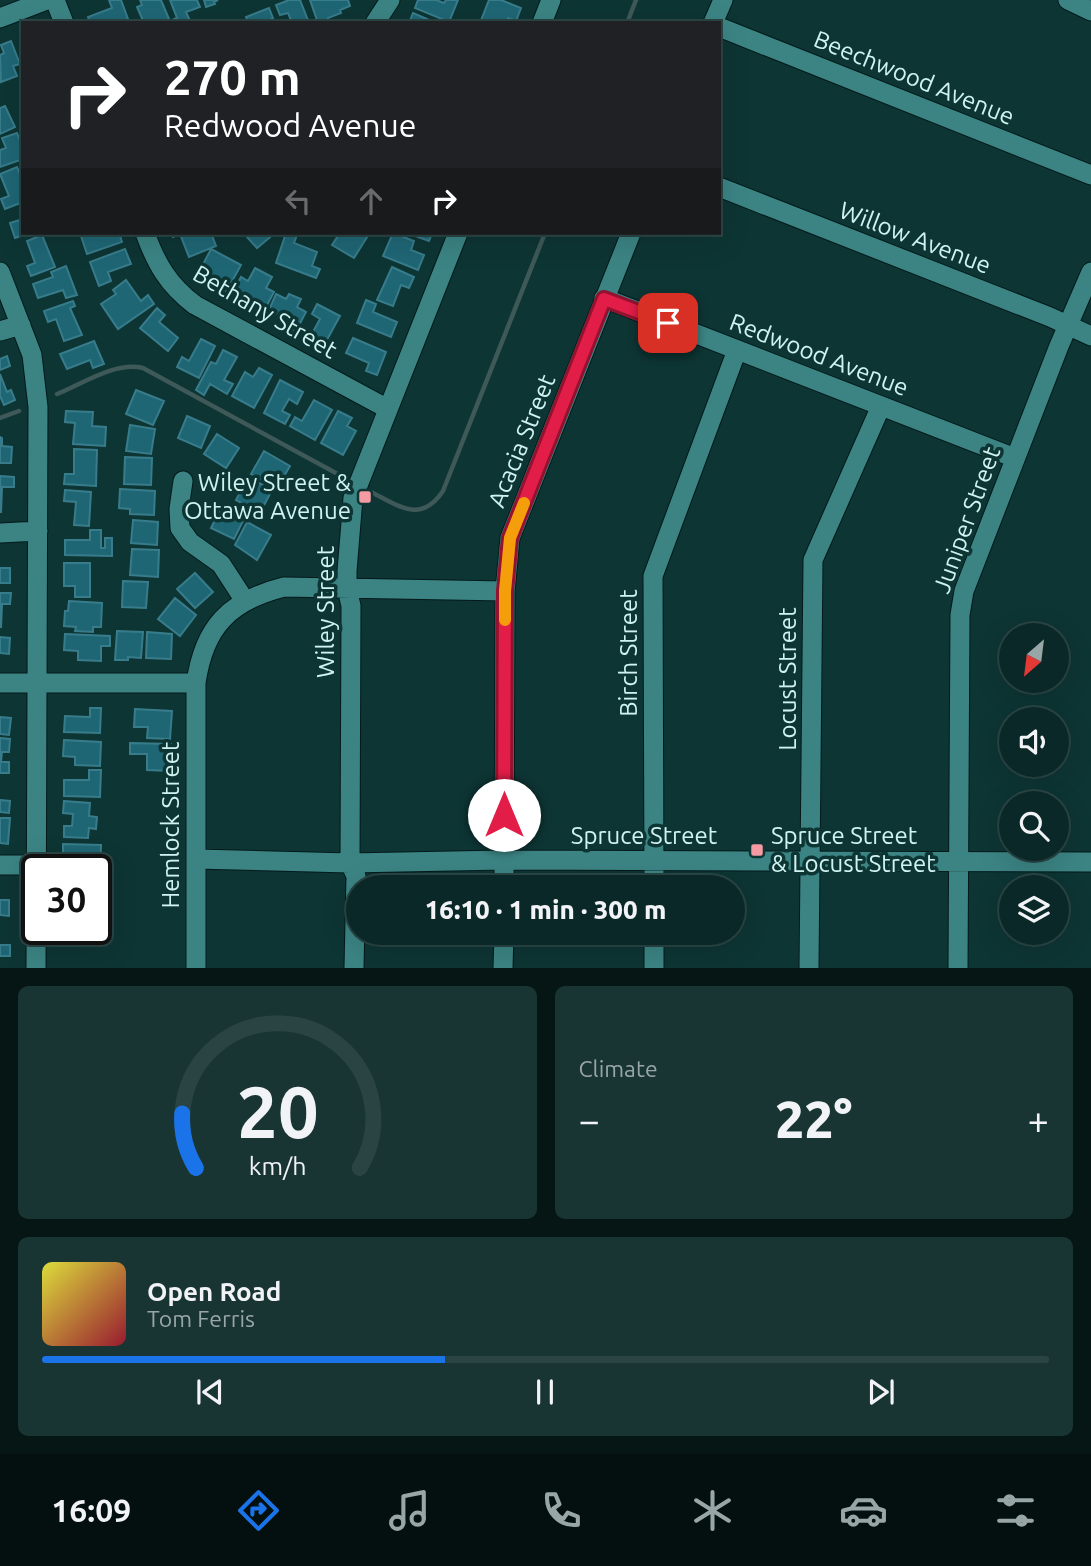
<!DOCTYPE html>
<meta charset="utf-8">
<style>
body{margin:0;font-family:Ubuntu,sans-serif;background:#183433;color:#f1f3f6;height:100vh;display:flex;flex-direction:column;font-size:26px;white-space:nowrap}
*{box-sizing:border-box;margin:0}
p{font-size:23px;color:#99a6a7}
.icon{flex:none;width:38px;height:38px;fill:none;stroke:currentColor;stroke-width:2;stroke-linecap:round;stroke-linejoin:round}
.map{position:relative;height:968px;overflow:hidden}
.panel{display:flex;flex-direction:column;gap:18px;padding:18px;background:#061615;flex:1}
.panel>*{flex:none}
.guide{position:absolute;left:21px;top:21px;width:700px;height:214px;border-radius:0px;box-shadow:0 7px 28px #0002,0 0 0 2px #2a4444;background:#202124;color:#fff;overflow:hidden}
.needle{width:46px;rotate:208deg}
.tools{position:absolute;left:999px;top:623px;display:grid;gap:14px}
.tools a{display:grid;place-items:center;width:70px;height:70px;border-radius:50%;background:#0a2827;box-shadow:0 7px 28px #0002,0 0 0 2px #2a4444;font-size:35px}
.speed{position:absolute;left:21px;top:854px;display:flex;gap:14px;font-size:35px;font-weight:700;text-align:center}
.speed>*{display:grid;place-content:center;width:91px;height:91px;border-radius:50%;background:#0a2827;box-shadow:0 7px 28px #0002,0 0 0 2px #2a4444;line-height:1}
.speed .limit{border:4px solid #111;border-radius:10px;background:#fff;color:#111}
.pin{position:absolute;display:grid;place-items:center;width:60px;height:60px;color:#fff;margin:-30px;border-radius:14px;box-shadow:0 4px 10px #0006}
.me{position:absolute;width:77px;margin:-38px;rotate:0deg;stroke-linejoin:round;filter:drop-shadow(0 0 5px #0008)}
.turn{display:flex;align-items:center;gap:24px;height:147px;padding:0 28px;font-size:32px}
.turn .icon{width:91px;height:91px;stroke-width:2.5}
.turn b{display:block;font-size:49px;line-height:60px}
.lanes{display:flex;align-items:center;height:66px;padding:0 28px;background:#0003;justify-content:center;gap:35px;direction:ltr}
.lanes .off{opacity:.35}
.big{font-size:52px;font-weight:800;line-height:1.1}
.panel .widget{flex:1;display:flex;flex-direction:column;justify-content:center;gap:10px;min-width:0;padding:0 24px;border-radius:10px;background:#183433}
.panel .dial{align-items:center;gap:0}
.dial svg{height:182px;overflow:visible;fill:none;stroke:#2a4444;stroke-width:7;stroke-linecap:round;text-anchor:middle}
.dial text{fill:#f1f3f6;stroke:none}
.song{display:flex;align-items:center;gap:21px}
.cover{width:84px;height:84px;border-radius:10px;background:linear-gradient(135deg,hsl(60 70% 55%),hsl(350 70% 35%))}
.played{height:7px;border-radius:4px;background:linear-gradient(90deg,#1a73e8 40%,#2a4444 40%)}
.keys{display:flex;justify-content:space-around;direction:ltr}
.heat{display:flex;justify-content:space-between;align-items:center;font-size:38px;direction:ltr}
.panel .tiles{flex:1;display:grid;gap:18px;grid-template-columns:1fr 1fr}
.widget:last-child{grid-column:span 2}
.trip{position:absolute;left:346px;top:875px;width:399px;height:70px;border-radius:35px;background:#0a2827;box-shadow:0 7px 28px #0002,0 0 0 2px #2a4444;font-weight:800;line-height:70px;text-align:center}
.tabs{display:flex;height:112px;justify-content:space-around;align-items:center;background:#041010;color:#99a6a7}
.tabs .icon{width:49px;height:49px}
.tabs .selected{color:#1a73e8}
.tabs b{font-size:32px;color:#f1f3f6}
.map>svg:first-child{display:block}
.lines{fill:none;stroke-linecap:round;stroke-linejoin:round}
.stream{stroke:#3f5858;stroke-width:4.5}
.building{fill:#1f6675;stroke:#387c8b;stroke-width:2}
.minor-casing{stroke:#041a1a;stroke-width:21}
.minor{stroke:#3c8484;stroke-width:19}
.route-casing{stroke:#92132f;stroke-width:18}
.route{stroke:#e11d48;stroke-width:12}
.slow{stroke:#f59e0b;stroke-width:12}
.poi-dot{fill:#f49aa2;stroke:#0d3534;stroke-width:2.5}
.labels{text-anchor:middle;stroke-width:7;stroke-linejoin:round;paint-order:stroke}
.street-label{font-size:24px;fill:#d0f3f2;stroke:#0d3534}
.poi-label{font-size:24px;fill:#d0f3f2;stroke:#0d3534;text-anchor:end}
</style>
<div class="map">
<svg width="1091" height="968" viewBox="0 0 1091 968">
<rect width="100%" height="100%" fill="#0d3534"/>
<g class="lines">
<path class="stream" d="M627,23L636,0
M57,394C82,384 116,361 143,368L345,478
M0,418L19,411
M371,492C399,506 421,524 443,491L545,233"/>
</g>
<path class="building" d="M109,0H121L128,19L118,23H90L88,17L112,8Z
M140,0H161L169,19L160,23H144L137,7L142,5Z
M170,0H197L200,7L186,12L191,23H176L174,19L177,18Z
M204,0H218L214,2L215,4L206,7Z
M289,0H300L309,23H292L288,13L280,15L276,5Z
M310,0H348L350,6L340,10L341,13L328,18L330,23H318Z
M418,0H436L444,3L446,0H458L449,22L415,8Z
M489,0H501L521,8L516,21L508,18L507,23H480Z
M269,8L273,18L265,23H248L246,17Z
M413,13L436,23H409Z
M11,41L20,64L13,66L17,76L1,82L0,55L4,53L1,45Z
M5,106L15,127L0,134V108Z
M17,133L23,148V159L0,167V150L6,148L2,138Z
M17,167L23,182V202L5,209L1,199L9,196L0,174Z
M23,219V233H29L15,238L10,223Z
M80,233H119L122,242L87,254Z
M171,233H211L216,246L189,257L180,234L173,237Z
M250,233H275L257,248L246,236Z
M286,233L297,235L294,243L317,252L312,266L320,269L316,278L276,263Z
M340,233H367L369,234L354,258L332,245Z
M393,233L414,241L411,250L424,255L418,270L383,256Z
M407,233H432L429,241Z
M42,235L55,267L31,276L27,266L35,263L27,241Z
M125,249L131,264L108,272L111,281L99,286L90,262Z
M211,249L241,265L224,296L215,291L218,284L198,274Z
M66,266L77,295L66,298L63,290L38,298L33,284L53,277L51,272Z
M392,267L414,277L409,288L401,285L393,306L377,300Z
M255,268L272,277L266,288L274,292L266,307L243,296L239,304L229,300L241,277L248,281Z
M126,280L141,301L148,295L154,304L118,329L101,304L116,294L113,290Z
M276,294L286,299L289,294L301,299L297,307L306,312L295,333L285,328L289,320L269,310Z
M366,300L376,304L373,312L397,322L391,337L357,323Z
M73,301L75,306L70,308L82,335L64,341L56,319L48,322L44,311Z
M317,304L340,316L322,349L308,341L320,319L312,314Z
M157,308L165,315L159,322L178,338L168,351L140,328Z
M353,338L386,352L377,375L366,371L369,363L346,353Z
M201,339L215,346L199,378L177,367L182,357L189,361Z
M94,341L104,364L93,368L90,360L67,369L60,354Z
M223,350L237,357L224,380L233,384L227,394L210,384L204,395L196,390L211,362L216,364Z
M7,356L10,366L0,370V359Z
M259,368L272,375L254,408L232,396L245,372L253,377Z
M0,374L7,392L11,390L15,400L4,405L0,396Z
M280,380L303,392L297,404L289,399L282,411L290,415L285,424L264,413Z
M136,390L164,401L153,425L126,414Z
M314,400L332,410L315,440L290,426L295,417L302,421Z
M66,411L93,412L92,426L106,427L105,446L73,444L75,423L65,422Z
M338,411L352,418L347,426L356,431L343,455L321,443Z
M187,416L210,426L201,448L178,438Z
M130,425L155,429L151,454L126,451Z
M217,434L239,448L226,468L204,454Z
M0,437L2,438V446L12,447L11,463H0Z
M74,449L97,450L96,486L64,484L65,474H74Z
M264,451L290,466L277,488L251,474Z
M125,457L152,458L151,485L124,484Z
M0,476L14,477V487H2L1,513Z
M248,477L272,490L260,513L236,500Z
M120,489L155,491L154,515L130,514V509L119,508Z
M65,490L91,492L89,526L74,525L76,502L64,501Z
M222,506L245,517L234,539L211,528Z
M133,520L158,522L157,545L131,543Z
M247,522L271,535L257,560L235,545Z
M90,530H101V548H105V538H112V556L65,555V540H90Z
M132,549L159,550L158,577L130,575Z
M64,563H90V597H75V586H64Z
M0,568H10V583H0Z
M195,573L213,592L195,608L177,589Z
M123,581L148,582L146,608L122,607Z
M0,593H11L10,604H2L1,628Z
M175,598L196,615L180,636L158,619Z
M69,601L102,603L101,627H93V632L75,631L76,627L64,626L65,611H68Z
M117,631L143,632L141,658L128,657V660H115Z
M147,632L172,634L171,659L146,658Z
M65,634L110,636V646H101V661L78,660V651L64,650Z
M0,637L10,638L9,654L0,653Z
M90,708H101L100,733L64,732L65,716L90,717Z
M135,709L172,711L170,739L147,738L148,727H134Z
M0,717L11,718L9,735L0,734Z
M0,738L10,739L9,752H2L1,762H9V773H0Z
M64,740L101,742L100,766L75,765V757L63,756Z
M130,743L171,744L170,771L147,770V754H130Z
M89,770H101L100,797L64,796V780H89Z
M0,800L10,801L9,813L0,812Z
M64,801L90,803L89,816L97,817L96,829L89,828L88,838L64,837V826H72L73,814L63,813Z
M0,818H10L8,844L0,843Z
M63,844L101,845L100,870H89V866L77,865L78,861H63Z
M0,900H9V916L0,915Z
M0,945H10V956H0Z"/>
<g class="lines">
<g class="minor-casing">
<path id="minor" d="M55,0L64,23
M1068,0L1091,11
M0,18L47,0
M375,23L390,0
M542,23L551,0
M713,23L723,0
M719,27L1091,175
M719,187L1050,317L1091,336
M145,233C156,263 168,285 195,305L388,409
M0,272L32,355L38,407L36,968
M604,298L1015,458
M0,331L21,325
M183,481L179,509L180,528L190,542L221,564L245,601
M0,533L38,531
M0,683H196
M196,859L350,863L504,860L1091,862
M0,865H36
M504,887L505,591L510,538L631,233
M654,887L653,576L737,350
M196,968V683C204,627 229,601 284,587L505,591
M354,968L356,876L350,863L351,606L347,588V571L353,498L458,233
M503,968L504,933
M654,968V933
M809,968L813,560L881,406
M958,968L960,615L964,591L1059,346L1091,272"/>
</g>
<use href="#minor" class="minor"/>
</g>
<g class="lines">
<g class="route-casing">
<path id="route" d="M504,815L505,591L510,538L604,299L668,323"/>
</g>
<use href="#route" class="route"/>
<path class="slow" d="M505,620V591L510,538L524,503"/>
</g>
<g class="poi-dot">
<rect x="358" y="490" width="14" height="14" rx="3.5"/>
<rect x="750" y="843" width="14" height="14" rx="3.5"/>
</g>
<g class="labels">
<g class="street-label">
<text transform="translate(914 78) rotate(22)" y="8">Beechwood Avenue</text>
<text transform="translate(915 238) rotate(21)" y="8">Willow Avenue</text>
<text transform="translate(265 312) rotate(30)" y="8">Bethany Street</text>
<text transform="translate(819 355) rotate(21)" y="8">Redwood Avenue</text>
<text transform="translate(522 441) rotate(-68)" y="8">Acacia Street</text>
<text transform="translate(967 520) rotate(-70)" y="8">Juniper Street</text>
<text transform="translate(326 612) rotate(-90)" y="8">Wiley Street</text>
<text transform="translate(629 653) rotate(-90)" y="8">Birch Street</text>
<text transform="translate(788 679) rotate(-90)" y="8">Locust Street</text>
<text transform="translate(171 825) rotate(-90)" y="8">Hemlock Street</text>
<text x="644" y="844">Spruce Street</text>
</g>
<g class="poi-label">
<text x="351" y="491">Wiley Street &amp;<tspan x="351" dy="28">Ottawa Avenue</tspan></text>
<text x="771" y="844" text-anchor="start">Spruce Street<tspan x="771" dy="28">&amp; Locust Street</tspan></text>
</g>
</g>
</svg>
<div class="tools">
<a><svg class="needle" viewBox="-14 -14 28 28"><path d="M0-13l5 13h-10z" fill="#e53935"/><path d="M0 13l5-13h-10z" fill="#99a6a7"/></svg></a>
<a><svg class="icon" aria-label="sound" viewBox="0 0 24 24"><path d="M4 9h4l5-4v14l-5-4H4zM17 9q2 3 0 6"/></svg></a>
<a><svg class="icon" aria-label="search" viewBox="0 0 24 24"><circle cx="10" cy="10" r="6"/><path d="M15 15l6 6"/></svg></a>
<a><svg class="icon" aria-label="layers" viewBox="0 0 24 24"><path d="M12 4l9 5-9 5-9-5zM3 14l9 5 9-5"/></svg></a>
</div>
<div class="speed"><div class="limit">30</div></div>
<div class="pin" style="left:668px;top:323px;background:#d93025"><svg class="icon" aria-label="arrive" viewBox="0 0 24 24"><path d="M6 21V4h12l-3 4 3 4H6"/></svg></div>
<svg class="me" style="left:504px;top:815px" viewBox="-20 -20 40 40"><circle r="19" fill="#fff"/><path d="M0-13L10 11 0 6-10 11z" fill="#e11d48"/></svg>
<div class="trip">16:10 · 1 min · 300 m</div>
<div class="guide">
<div class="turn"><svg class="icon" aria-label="right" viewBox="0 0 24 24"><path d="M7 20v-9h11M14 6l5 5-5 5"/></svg><div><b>270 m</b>Redwood Avenue</div></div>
<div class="lanes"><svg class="icon off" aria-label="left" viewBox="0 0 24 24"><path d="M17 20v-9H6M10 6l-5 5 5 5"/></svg><svg class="icon off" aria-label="ahead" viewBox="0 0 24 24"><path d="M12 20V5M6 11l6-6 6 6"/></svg><svg class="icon" aria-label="right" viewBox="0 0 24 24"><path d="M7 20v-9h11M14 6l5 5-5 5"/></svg></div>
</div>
</div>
<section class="panel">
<div class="tiles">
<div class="widget dial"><svg viewBox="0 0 100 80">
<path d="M14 69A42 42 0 1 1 86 69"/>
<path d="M14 69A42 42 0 0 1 8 45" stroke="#1a73e8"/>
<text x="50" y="56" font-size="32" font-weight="700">20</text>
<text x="50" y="72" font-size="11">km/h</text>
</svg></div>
<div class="widget"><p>Climate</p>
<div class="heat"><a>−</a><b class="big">22°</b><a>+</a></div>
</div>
<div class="widget">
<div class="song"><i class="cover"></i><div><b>Open Road</b><p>Tom Ferris</p></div></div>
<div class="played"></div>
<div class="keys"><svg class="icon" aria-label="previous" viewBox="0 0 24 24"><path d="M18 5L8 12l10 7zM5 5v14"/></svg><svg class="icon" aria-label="pause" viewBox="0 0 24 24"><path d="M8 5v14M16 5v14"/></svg><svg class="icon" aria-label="next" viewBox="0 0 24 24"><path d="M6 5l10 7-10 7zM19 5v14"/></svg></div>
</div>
</div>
</section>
<nav class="tabs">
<b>16:09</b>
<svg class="icon selected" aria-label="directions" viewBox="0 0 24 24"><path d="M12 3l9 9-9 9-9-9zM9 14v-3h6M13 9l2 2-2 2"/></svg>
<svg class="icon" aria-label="music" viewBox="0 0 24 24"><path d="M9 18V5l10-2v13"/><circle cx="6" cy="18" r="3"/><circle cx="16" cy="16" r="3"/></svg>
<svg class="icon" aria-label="phone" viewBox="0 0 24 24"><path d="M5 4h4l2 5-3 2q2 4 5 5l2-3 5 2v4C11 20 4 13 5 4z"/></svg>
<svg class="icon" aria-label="climate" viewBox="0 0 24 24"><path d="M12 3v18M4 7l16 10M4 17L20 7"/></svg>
<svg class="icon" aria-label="car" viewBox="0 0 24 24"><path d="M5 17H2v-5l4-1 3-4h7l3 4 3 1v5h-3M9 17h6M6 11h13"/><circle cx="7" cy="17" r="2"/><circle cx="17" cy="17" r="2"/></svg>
<svg class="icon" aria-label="filters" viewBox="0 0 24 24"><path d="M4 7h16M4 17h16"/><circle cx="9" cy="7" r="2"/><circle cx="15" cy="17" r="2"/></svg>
</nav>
